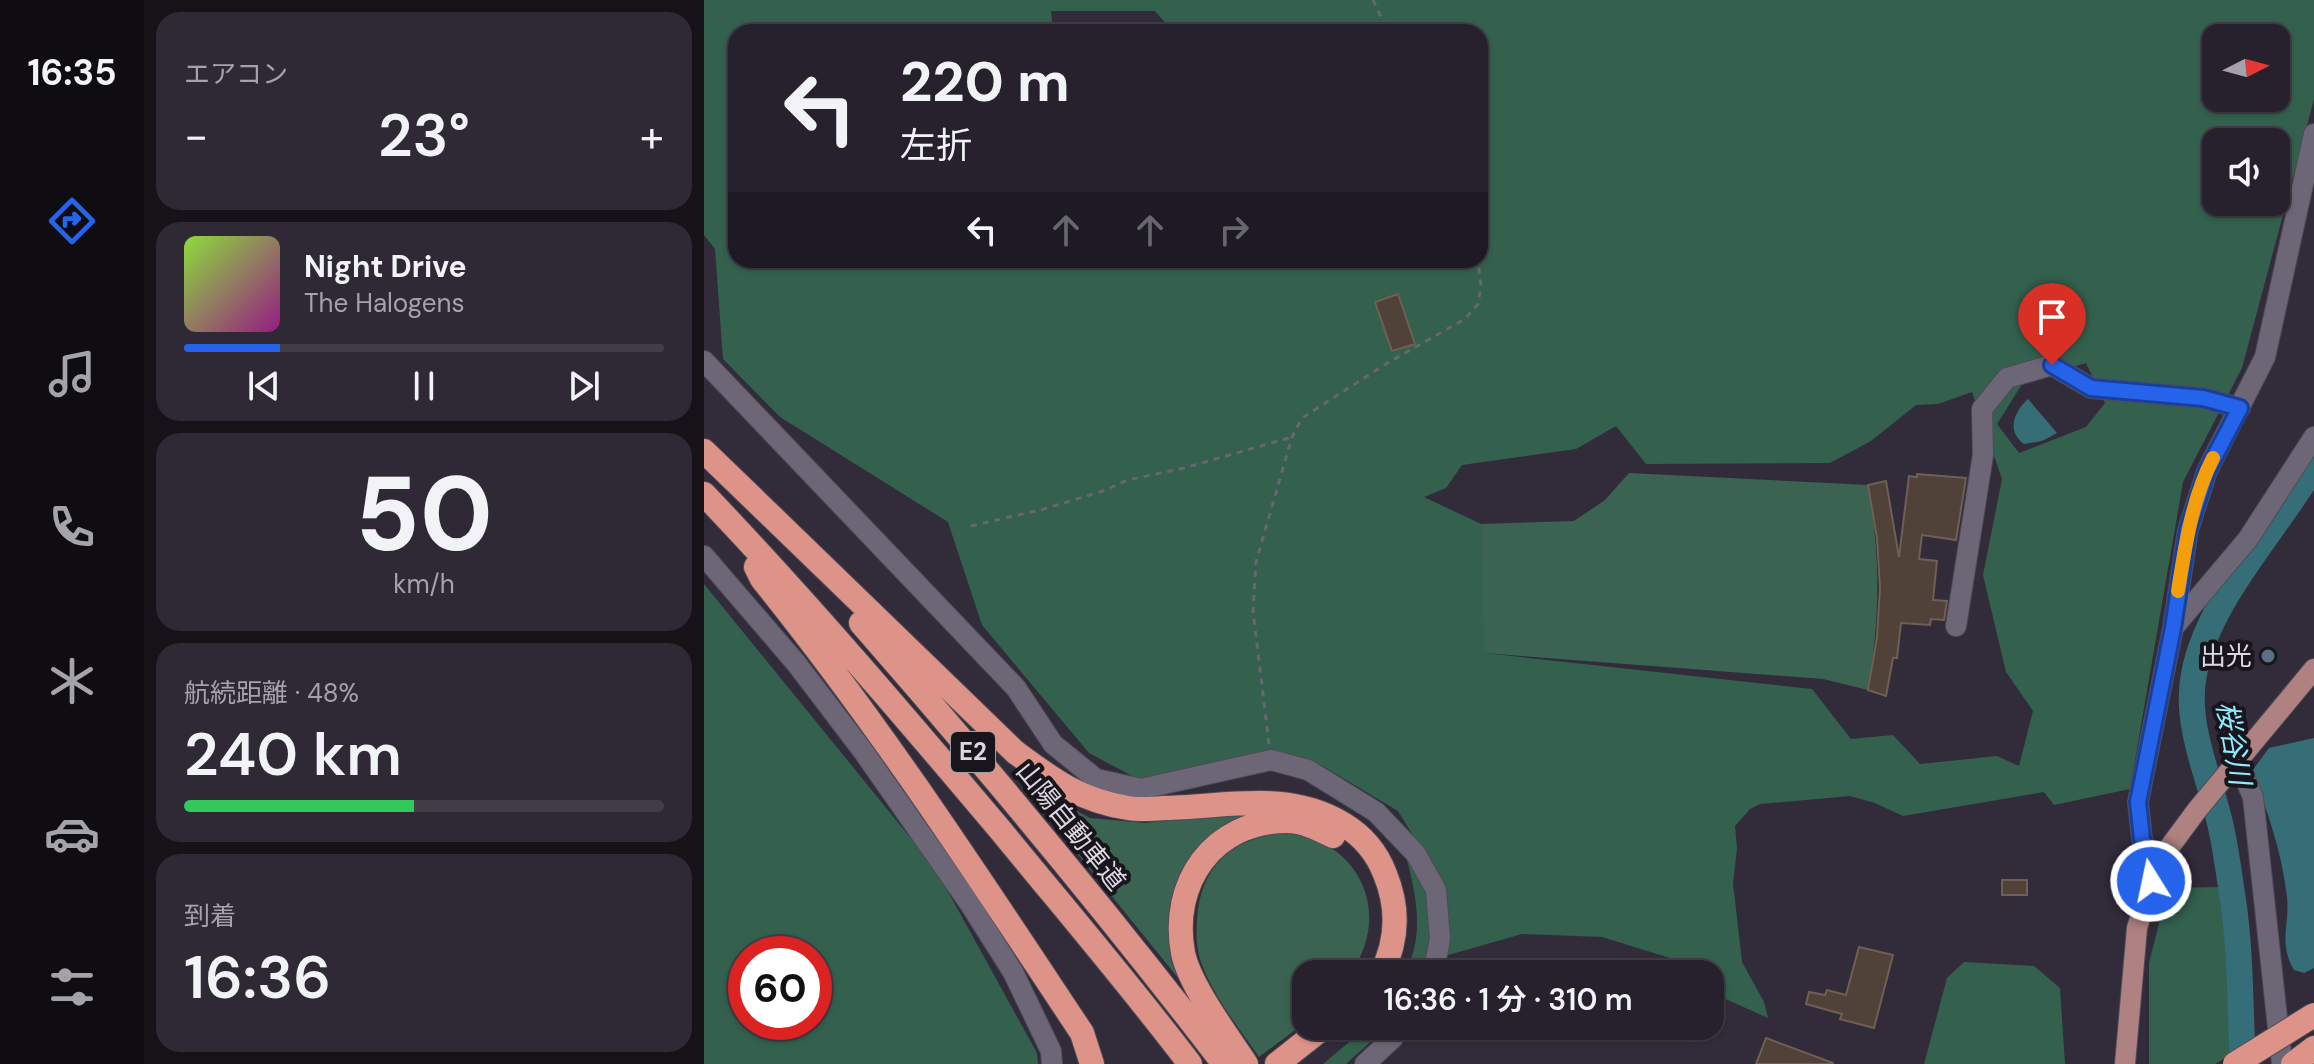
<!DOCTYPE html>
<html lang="ja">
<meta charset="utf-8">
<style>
body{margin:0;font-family:"DM Sans","Noto Sans JP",sans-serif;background:#2e2934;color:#f1f3f6;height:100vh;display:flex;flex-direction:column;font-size:30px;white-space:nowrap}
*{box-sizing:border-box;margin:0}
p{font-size:26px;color:#a4a3a9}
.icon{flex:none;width:44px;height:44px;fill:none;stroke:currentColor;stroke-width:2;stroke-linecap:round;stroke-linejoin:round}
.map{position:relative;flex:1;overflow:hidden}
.panel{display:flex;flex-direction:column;gap:12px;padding:12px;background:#151218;width:560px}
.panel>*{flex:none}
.top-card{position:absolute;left:24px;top:24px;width:760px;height:244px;border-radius:24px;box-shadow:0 2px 6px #0004,0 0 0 2px #423e48;background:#26212c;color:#f1f3f6;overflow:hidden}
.needle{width:52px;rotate:84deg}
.controls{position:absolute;left:1498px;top:24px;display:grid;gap:16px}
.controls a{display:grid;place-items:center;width:88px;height:88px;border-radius:16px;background:#26212c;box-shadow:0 2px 6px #0004,0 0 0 2px #423e48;font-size:40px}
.speed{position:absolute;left:24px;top:936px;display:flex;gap:16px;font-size:40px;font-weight:700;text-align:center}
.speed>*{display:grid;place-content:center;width:104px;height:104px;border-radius:50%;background:#26212c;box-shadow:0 2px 6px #0004,0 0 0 2px #423e48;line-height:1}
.speed .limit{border:12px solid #d22;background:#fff;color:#111}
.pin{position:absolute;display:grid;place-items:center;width:68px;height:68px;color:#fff;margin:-82px -34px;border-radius:50% 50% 50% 0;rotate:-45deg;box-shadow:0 0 8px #0007}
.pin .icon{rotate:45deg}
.me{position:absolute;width:88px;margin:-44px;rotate:350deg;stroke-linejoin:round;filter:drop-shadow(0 0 6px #0008)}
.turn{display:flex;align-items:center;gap:28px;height:168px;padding:0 40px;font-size:36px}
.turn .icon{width:104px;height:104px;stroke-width:2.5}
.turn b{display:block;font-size:56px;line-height:68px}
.lanes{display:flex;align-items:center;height:76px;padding:0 40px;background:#0003;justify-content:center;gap:40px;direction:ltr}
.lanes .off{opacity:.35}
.big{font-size:60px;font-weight:600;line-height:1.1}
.panel .widget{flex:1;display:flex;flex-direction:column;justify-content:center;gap:12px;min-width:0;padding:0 28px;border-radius:24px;background:#2e2934}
.panel .dial{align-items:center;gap:0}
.dial b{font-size:104px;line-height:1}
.song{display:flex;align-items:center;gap:24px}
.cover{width:96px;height:96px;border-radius:12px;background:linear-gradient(135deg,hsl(90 70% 55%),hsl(310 70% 35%))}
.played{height:8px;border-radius:4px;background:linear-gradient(90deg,#2563eb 20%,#423e48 20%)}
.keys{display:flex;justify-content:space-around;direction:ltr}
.heat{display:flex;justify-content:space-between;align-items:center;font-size:44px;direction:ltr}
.charge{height:12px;border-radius:6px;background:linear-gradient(90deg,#34c759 48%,#423e48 0)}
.trip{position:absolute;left:588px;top:960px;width:432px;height:80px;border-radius:24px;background:#26212c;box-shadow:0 2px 6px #0004,0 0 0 2px #423e48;font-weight:600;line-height:80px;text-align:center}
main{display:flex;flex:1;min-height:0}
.menu{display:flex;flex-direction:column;width:144px;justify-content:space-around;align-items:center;background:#0f0d12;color:#a4a3a9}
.menu .icon{width:56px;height:56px}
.menu .selected{color:#2563eb}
.menu b{font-size:36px;color:#f1f3f6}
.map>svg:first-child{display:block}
.green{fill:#3b6351}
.forest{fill:#33614e;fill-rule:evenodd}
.water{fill:#366e78}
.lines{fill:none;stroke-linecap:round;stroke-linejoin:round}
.river{stroke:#366e78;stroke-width:26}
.building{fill:#504238;stroke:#6f5f54;stroke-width:2}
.minor-casing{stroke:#4f4b57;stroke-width:22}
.major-casing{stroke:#4f4b57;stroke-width:22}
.highway-casing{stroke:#4f4b57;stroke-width:26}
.path{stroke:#6a6571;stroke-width:3;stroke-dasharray:6 6;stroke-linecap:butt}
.minor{stroke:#6c6676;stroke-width:20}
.major{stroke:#b08181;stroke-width:20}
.highway{stroke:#de9389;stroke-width:24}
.highway-bridge-casing{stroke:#4f4b57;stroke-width:26;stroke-linecap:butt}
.highway-bridge{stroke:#de9389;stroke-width:24}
.route-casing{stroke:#184099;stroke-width:20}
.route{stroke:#2563eb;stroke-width:14}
.slow{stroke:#f59e0b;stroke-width:14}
.service-dot{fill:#5c6f8a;stroke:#18161c;stroke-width:3}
.labels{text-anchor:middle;stroke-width:8;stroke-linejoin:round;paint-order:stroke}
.shield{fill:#18161c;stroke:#a09ea6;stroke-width:2}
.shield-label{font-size:24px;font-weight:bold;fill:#dbd8e1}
.poi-label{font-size:26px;fill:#dbd8e1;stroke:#18161c;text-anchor:end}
.street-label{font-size:26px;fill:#dbd8e1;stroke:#18161c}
.water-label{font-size:28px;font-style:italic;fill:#90ecfd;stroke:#18161c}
</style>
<main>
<nav class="menu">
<b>16:35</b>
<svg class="icon selected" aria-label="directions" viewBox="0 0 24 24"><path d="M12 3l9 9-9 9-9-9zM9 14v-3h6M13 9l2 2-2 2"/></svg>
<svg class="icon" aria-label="music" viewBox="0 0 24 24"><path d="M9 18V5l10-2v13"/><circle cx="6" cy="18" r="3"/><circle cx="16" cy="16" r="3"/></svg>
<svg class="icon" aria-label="phone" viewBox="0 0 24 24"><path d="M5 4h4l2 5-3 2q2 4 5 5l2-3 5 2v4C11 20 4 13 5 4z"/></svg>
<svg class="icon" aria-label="climate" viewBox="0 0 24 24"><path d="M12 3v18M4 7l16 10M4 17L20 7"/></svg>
<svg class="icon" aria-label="car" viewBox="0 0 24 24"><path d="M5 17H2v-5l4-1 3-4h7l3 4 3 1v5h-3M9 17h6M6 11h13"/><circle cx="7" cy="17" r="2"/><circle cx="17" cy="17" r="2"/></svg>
<svg class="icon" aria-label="filters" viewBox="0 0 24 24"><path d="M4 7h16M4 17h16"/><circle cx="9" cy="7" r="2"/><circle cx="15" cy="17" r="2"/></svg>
</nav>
<section class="panel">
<div class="widget"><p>エアコン</p>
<div class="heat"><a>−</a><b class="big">23°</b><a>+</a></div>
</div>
<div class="widget">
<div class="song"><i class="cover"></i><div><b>Night Drive</b><p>The Halogens</p></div></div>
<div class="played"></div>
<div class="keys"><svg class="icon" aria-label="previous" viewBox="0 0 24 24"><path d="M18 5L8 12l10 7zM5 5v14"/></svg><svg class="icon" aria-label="pause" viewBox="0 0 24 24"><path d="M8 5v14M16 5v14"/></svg><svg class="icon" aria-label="next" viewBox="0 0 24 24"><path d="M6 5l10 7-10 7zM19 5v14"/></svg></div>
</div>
<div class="widget dial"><b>50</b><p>km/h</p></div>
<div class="widget"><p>航続距離 · 48%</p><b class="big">240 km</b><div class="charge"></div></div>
<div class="widget"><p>到着</p><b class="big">16:36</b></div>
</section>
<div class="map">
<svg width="1610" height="1064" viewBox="0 0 1610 1064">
<rect width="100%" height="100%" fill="#322c3a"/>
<path class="green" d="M925,473L1164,485C1177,557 1176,617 1164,690L1119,679L779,653L777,524L870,521L901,500Z
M332,789L386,818L442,823L559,809L474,883L487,994L326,795Z
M587,832C658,845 688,915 646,974H602V1022L555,1057C535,1028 509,996 497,962C492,948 492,933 493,919C497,861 533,836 587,832Z"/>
<path class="forest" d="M0,0H1610V99L1538,368L1479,482L1426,789L1350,805L1340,792L1199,816L1171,803L1146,796L1056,804L1046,809L1031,826L1033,848L1029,883L1038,962L1060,1002L1064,1018L1006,992V974H984L969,959L898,937L818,934L741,956V888L694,811L617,765L580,754L436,780L385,753L278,625L244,522L76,417L19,359L11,249L0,235ZM347,11H451L469,32H776V260H32V32H349ZM1512,38H1572V98H1512ZM1512,142H1572V202H1512ZM1382,363L1401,403L1382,427L1315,453L1293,424L1320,381ZM1268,392L1298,479L1279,575L1302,672L1329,711L1315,766L1293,756L1216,764L1189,735L1147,739L1108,689L780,653L777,524L720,497L742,488L758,465L872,449L912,426L942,464L1126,463L1167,441L1212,405L1234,404Z
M0,584L231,868L333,1053L334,1064H0ZM42,954H110V1022H42Z
M701,853L722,888L727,942L719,974H700C722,936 712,893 701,853Z
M1518,887L1527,956L1530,1053L1511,1064H1445V963L1464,888Z
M1260,962L1330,966L1356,988L1361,1064H1220L1243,978Z
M664,1026H684L642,1064H619Z"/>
<path class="water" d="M1324,399L1353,433L1338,441L1320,444C1302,431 1310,412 1324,399Z
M1610,738V968L1600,973L1590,970C1574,942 1586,925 1583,897C1578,853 1564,812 1548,771L1565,748Z"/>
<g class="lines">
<path class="river" d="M1539,1064C1536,1010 1537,954 1529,900C1525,875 1522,848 1516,823C1505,776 1480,723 1490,674C1504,599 1572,531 1610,465"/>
</g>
<path class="building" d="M694,294L711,344L688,351L671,302Z
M1213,474L1262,478L1252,540L1218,535L1215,559L1233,561L1229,600L1243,601L1240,620L1227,619L1226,625L1197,623L1193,658H1189L1182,696L1164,690L1173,637L1176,588L1173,538L1164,485L1182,481L1195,557L1205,476L1213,477Z
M1298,880H1323V895H1298Z
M1155,947L1189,955L1170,1028L1136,1019L1138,1014L1102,1004L1105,992L1121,995L1123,990L1142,995Z
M1062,1038L1129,1063V1064H1052Z"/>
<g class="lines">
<g class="minor-casing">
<path id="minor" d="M0,361L312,688L349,744L392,779L437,789L567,760L604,770L672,812L712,854L732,890L736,939L729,974
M0,556L92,663L159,751L266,904L309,972L347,1051L348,1064
M1252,626L1279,455L1278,409L1303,378L1348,365L1387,388L1499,398L1536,408
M1469,628L1544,539L1610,437
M1529,765L1540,776L1549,797L1578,1064
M1453,864L1443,851L1438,839L1434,802L1469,628L1484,530L1503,471L1561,357L1610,134
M661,1064L689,1038L697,1026"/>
</g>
<g class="major-casing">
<path id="major" d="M1421,1064L1433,928L1453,864L1493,810L1610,669"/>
</g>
<g class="highway-casing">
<path id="highway" d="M0,451L311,752C349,780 375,800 424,808C435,810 448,809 460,808C522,807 584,790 639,824C659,836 673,853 681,874C695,908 694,941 677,974
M0,494C104,603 201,717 298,832C361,909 426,985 486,1064
M52,567L58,579C175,724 275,878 378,1033L388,1064
M157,623C283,767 404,913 520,1064
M542,1064C523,1035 486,986 479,953C466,883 509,821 583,821C599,821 615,829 629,836
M573,1064L621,1026
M1589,1064L1610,1048"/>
</g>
<path class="path" d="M669,0L684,32
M267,526L340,509L399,491L424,480L480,468L588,437
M565,744L549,611L552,562L588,437L598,418L685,362L761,319L774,304L777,286L774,260"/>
<use href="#minor" class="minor"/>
<use href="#major" class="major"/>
<use href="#highway" class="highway"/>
<g class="highway-bridge-casing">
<path id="highway-bridge" d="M1531,1064L1610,1015"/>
</g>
<use href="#highway-bridge" class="highway-bridge"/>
</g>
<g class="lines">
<g class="route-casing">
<path id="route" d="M1348,365L1387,388L1499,398L1536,408L1503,471L1484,530L1469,628L1434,802L1438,839L1443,851L1453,864L1447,881"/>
</g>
<use href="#route" class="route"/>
<path class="slow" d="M1474,591C1481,547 1488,499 1509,458"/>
</g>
<circle class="service-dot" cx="1564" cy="656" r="8"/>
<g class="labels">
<rect class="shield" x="247" y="732" width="44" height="40" rx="6"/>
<g class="shield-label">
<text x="269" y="760">E2</text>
</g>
<g class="poi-label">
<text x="1548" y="665">出光</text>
</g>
<g class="street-label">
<text transform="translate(367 826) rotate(51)" y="9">山陽自動車道</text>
</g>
<g class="water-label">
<text transform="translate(1530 743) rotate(80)" y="10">桜谷川</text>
</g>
</g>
</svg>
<div class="controls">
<a><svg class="needle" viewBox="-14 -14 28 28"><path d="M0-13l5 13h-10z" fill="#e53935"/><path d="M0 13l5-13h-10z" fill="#a4a3a9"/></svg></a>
<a><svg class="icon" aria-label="sound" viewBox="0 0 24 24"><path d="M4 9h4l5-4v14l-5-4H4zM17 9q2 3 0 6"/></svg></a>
</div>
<div class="speed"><div class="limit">60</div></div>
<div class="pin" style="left:1348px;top:365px;background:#d93025"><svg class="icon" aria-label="arrive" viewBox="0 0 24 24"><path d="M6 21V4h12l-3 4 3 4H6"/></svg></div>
<svg class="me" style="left:1447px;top:881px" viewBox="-20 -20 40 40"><circle r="17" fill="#2563eb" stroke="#fff" stroke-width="3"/><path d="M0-11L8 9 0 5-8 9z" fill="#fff"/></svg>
<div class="trip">16:36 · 1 分 · 310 m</div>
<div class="top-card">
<div class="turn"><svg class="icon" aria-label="left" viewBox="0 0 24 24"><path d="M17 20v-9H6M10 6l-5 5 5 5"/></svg><div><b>220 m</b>左折</div></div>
<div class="lanes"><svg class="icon" aria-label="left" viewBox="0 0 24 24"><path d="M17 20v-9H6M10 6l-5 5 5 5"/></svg><svg class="icon off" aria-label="ahead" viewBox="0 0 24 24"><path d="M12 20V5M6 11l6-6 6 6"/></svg><svg class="icon off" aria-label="ahead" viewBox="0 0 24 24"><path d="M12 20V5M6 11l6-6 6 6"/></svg><svg class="icon off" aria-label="right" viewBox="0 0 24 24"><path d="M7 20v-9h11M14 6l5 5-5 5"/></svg></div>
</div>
</div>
</main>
